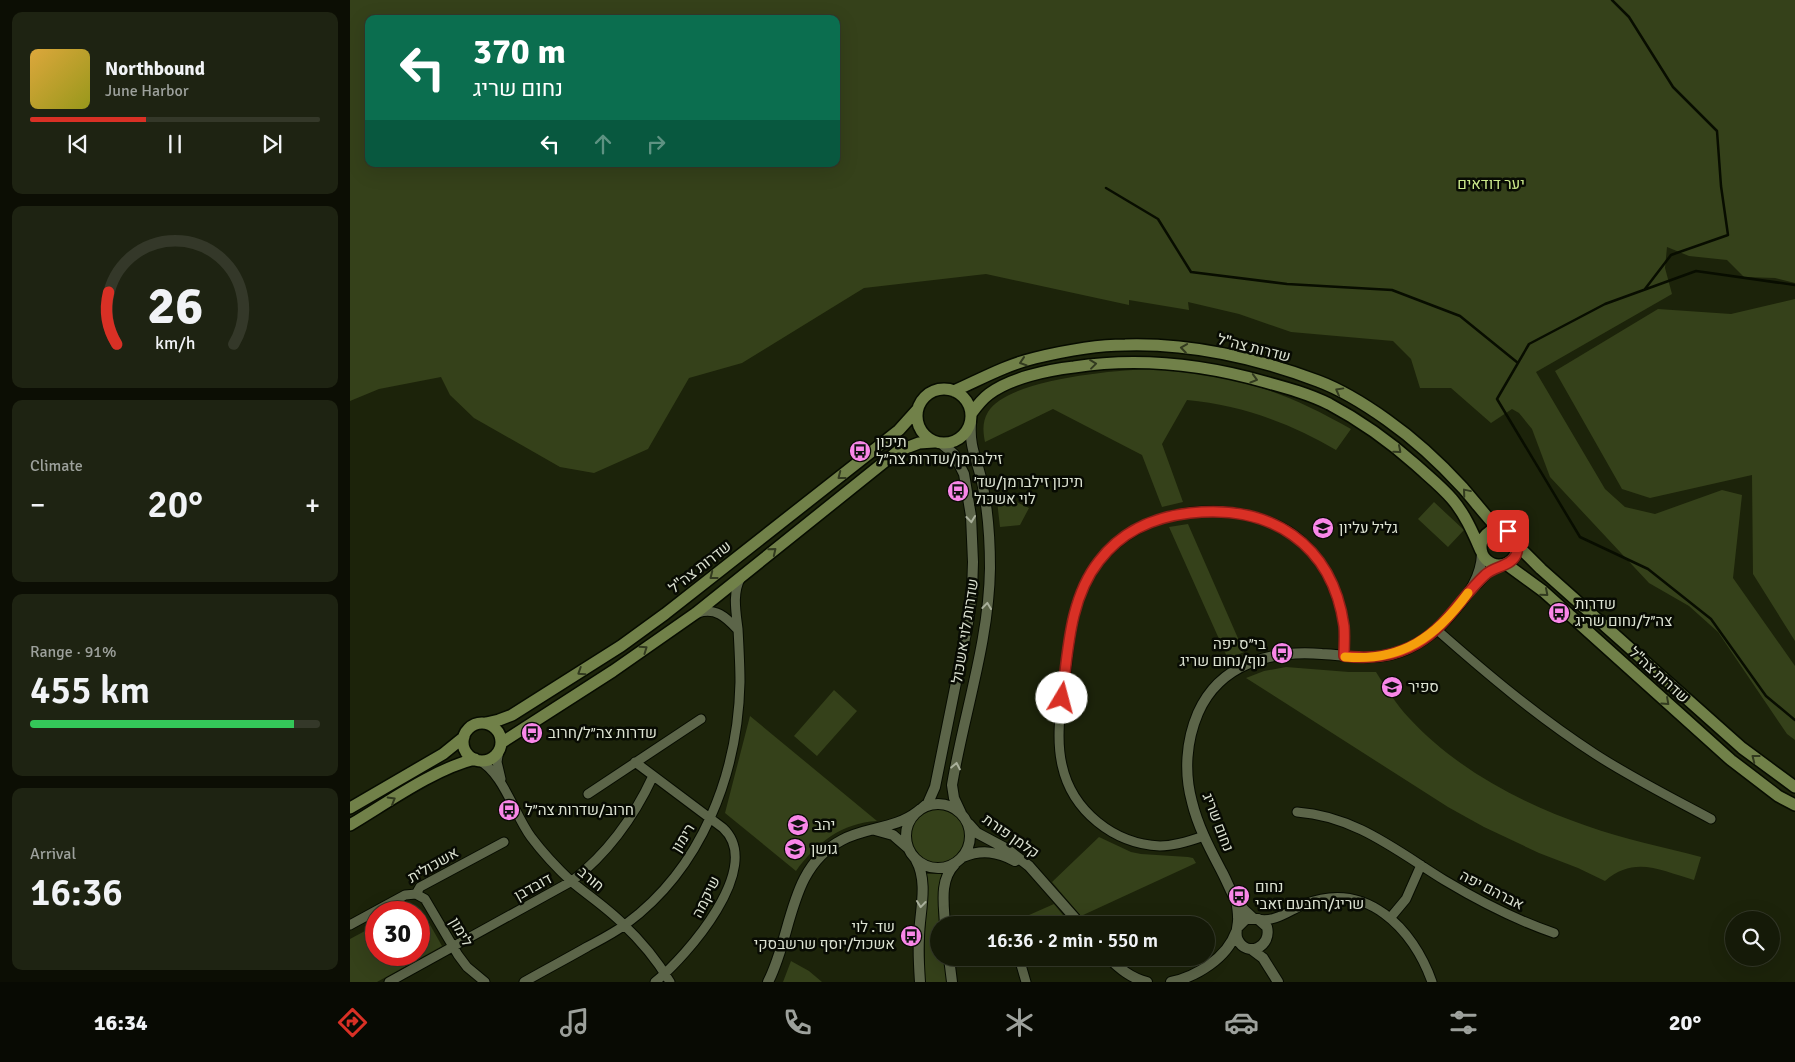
<!DOCTYPE html>
<meta charset="utf-8">
<style>
body{margin:0;font-family:Signika,Heebo,sans-serif;background:#1e2312;color:#f1f3f6;height:100vh;display:flex;flex-direction:column;font-size:19px;white-space:nowrap}
*{box-sizing:border-box;margin:0}
p{font-size:16px;color:#9da19c}
.icon{flex:none;width:28px;height:28px;fill:none;stroke:currentColor;stroke-width:2;stroke-linecap:round;stroke-linejoin:round}
.map{position:relative;flex:1;overflow:hidden}
.side{display:flex;flex-direction:column;gap:12px;padding:12px;background:#0c0e04;width:350px}
.side>*{flex:none}
.hud{position:absolute;left:15px;top:15px;width:475px;height:152px;border-radius:10px;box-shadow:0 5px 20px #0002,0 0 0 1px #343829;background:#0b6e4f;color:#fff;overflow:hidden}
.buttons{position:absolute;left:1375px;top:911px;display:grid;gap:10px}
.buttons a{display:grid;place-items:center;width:55px;height:55px;border-radius:50%;background:#151a08;box-shadow:0 5px 20px #0002,0 0 0 1px #343829;font-size:25px}
.speed{position:absolute;left:15px;top:901px;display:flex;gap:10px;font-size:25px;font-weight:700;text-align:center}
.speed>*{display:grid;place-content:center;width:65px;height:65px;border-radius:50%;background:#151a08;box-shadow:0 5px 20px #0002,0 0 0 1px #343829;line-height:1}
.speed .limit{border:8px solid #d22;background:#fff;color:#111}
.pin{position:absolute;display:grid;place-items:center;width:42px;height:42px;color:#fff;margin:-21px;border-radius:10px;box-shadow:0 2px 8px #0006}
.me{position:absolute;width:55px;margin:-28px;rotate:8deg;stroke-linejoin:round;filter:drop-shadow(0 0 4px #0008)}
.turn{display:flex;align-items:center;gap:18px;height:105px;padding:0 25px;font-size:22px}
.turn .icon{width:65px;height:65px;stroke-width:2.5}
.turn b{display:block;font-size:35px;line-height:42px}
.lanes{display:flex;align-items:center;height:48px;padding:0 25px;background:#0003;justify-content:center;gap:25px;direction:ltr}
.lanes .off{opacity:.35}
.big{font-size:38px;font-weight:600;line-height:1.1}
.side .card{flex:1;display:flex;flex-direction:column;justify-content:center;gap:8px;min-width:0;padding:0 18px;border-radius:10px;background:#1e2312}
.side .dial{align-items:center;gap:0}
.dial svg{height:130px;overflow:visible;fill:none;stroke:#343829;stroke-width:7;stroke-linecap:round;text-anchor:middle}
.dial text{fill:#f1f3f6;stroke:none}
.song{display:flex;align-items:center;gap:15px}
.cover{width:60px;height:60px;border-radius:8px;background:linear-gradient(135deg,hsl(40 70% 55%),hsl(60 70% 35%))}
.played{height:5px;border-radius:2px;background:linear-gradient(90deg,#d93025 40%,#343829 40%)}
.keys{display:flex;justify-content:space-around;direction:ltr}
.heat{display:flex;justify-content:space-between;align-items:center;font-size:28px;direction:ltr}
.charge{height:8px;border-radius:4px;background:linear-gradient(90deg,#34c759 91%,#343829 0)}
.trip{position:absolute;left:580px;top:916px;width:285px;height:50px;border-radius:25px;background:#151a08;box-shadow:0 5px 20px #0002,0 0 0 1px #343829;font-weight:600;line-height:50px;text-align:center}
.menu{display:flex;height:80px;justify-content:space-around;align-items:center;background:#080a03;color:#9da19c}
.menu .icon{width:35px;height:35px}
.menu .selected{color:#d93025}
.menu b{font-size:22px;color:#f1f3f6}
main{display:flex;flex:1;min-height:0}
.map>svg:first-child{display:block}
.green{fill:#35411a;fill-rule:evenodd}
.lines{fill:none;stroke-linecap:round;stroke-linejoin:round}
.stream{stroke:#080d00;stroke-width:2.5}
.minor-casing{stroke:#070c00;stroke-width:11}
.tertiary-casing{stroke:#070c00;stroke-width:12}
.secondary-casing{stroke:#070c00;stroke-width:14}
.minor{stroke:#5c6549;stroke-width:9}
.tertiary{stroke:#5c6549;stroke-width:10}
.secondary{stroke:#718149;stroke-width:11}
.oneway{stroke:#323a1f}
.oneway2{stroke:#a9b09b}
.route-casing{stroke:#8d1f18;stroke-width:12}
.route{stroke:#d93025;stroke-width:9}
.slow{stroke:#f59e0b;stroke-width:9}
.labels{text-anchor:middle;stroke-width:5;stroke-linejoin:round;paint-order:stroke}
.park-label{font-size:15px;fill:#ccea8b;stroke:#080b03}
.street-label{font-size:15px;fill:#dce2d2;stroke:#080b03}
.poi-label{font-size:15px;fill:#dce2d2;stroke:#080b03;text-anchor:start}
</style>
<main>
<section class="side">
<div class="card">
<div class="song"><i class="cover"></i><div><b>Northbound</b><p>June Harbor</p></div></div>
<div class="played"></div>
<div class="keys"><svg class="icon" aria-label="previous" viewBox="0 0 24 24"><path d="M18 5L8 12l10 7zM5 5v14"/></svg><svg class="icon" aria-label="pause" viewBox="0 0 24 24"><path d="M8 5v14M16 5v14"/></svg><svg class="icon" aria-label="next" viewBox="0 0 24 24"><path d="M6 5l10 7-10 7zM19 5v14"/></svg></div>
</div>
<div class="card dial"><svg viewBox="0 0 100 80">
<path d="M14 69A42 42 0 1 1 86 69"/>
<path d="M14 69A42 42 0 0 1 9 37" stroke="#d93025"/>
<text x="50" y="56" font-size="32" font-weight="700">26</text>
<text x="50" y="72" font-size="11">km/h</text>
</svg></div>
<div class="card"><p>Climate</p>
<div class="heat"><a>−</a><b class="big">20°</b><a>+</a></div>
</div>
<div class="card"><p>Range · 91%</p><b class="big">455 km</b><div class="charge"></div></div>
<div class="card"><p>Arrival</p><b class="big">16:36</b></div>
</section>
<div class="map">
<svg width="1445" height="982" viewBox="0 0 1445 982">
<rect width="100%" height="100%" fill="#1c230a"/>
<path class="green" d="M0,0H1445V283L1425,278L1394,277L1377,260L1339,256L1317,247L1315,268L1322,294L1186,372L1255,489L1275,507L1305,514L1372,490L1392,495L1383,578L1445,666V740L1437,734L1368,632L1339,606L1299,583L1200,477L1182,429L1169,413L1162,409L1141,423L1101,388H1070L1061,359L1043,341L941,332L889,314L838,302L839,310L779,300V305L636,274L514,288L392,363L339,378L298,449L244,473L210,467L124,418L100,395L91,377L29,389L0,401ZM19,19H486V164H19Z
M1445,299V641L1403,574L1402,475L1300,498L1272,489L1205,371L1308,309L1381,314Z
M802,369C881,373 932,390 1001,429L986,450C940,423 891,405 837,400L812,444L833,502L812,507L792,455L703,409L635,442C633,432 632,422 638,412C657,379 766,370 802,369Z
M646,492L679,508L670,525L650,527Z
M1084,502L1114,530L1098,547L1068,519Z
M838,524L894,652L878,659L819,527Z
M936,667L999,672H1026C1036,688 1046,704 1059,718C1106,769 1172,804 1237,826C1274,839 1313,847 1351,857L1344,880C1311,871 1285,855 1255,881L1228,868L1189,853L1134,827L1098,807L896,678L914,671Z
M484,690L507,711L467,756L444,736Z
M400,716L527,821C492,823 466,843 446,871L375,813Z
M561 836a27 27 0 1 1 54 0a27 27 0 1 1-54 0Z
M749,837L781,852L791,854L838,857L843,858L846,863L731,916L702,882Z
M576,874H593L590,884L591,925H589V958H594L598,982H575V931L578,884Z
M704,904L717,920L706,925H656Z
M74,914L92,946L27,982H0V939L26,925V955H69V915L70,916Z
M441,961L459,971L472,982H433Z"/>
<g class="lines">
<path class="stream" d="M1262,0L1279,17L1323,87L1367,131L1371,186L1378,235L1321,255L1295,289
M756,188L808,219L841,272L937,284L1042,290L1110,316L1168,363
M1445,285L1346,271L1255,304L1179,344L1147,399L1230,537L1298,569L1361,619L1416,696L1445,720"/>
<g class="minor-casing">
<path id="minor" d="M348,613C365,607 376,617 387,629
M1086,629C1137,674 1188,717 1245,754C1282,778 1322,798 1361,819
M149,749L147,762L151,779
M128,760C153,772 164,814 181,837C193,853 207,868 222,882C239,896 257,908 272,923C291,941 307,960 320,982
M285,762L373,828C415,867 337,956 305,982
M238,794L351,719
M947,812C1005,816 1047,851 1094,880C1129,901 1166,920 1204,933
M854,836C840,841 825,846 810,846C764,844 722,811 712,765C705,734 712,702 716,671C719,644 721,616 732,590C763,516 855,494 925,524C965,541 988,585 994,626C995,636 994,647 994,656
M66,894L70,887L154,842
M1041,917L1056,899L1071,865
M908,919C925,923 940,910 955,904C1016,880 1063,928 1082,982
M0,925L55,895L66,894L75,899L108,955L117,967L135,982
M669,958L676,982
M39,982L222,881C258,853 284,817 303,776
M174,982C195,970 216,959 237,947C250,940 264,933 276,924C352,868 388,774 390,682C390,665 389,647 388,629C386,612 382,593 391,577"/>
</g>
<g class="tertiary-casing">
<path id="tertiary" d="M1127,584L1140,570L1153,565
M556 836a32 32 0 1 1 64 0a32 32 0 1 1-64 0Z
M571,809L578,803L585,787L618,623L622,593L623,562L621,516L614,474L604,454L592,444
M611,813L604,798L602,785C614,713 639,642 640,568C640,539 638,510 632,482C627,459 619,447 621,423
M619,824L627,833L657,849L679,866L731,925
M525,830L543,835L558,848
M613,857C632,849 648,852 665,861
M566,860C579,883 569,914 569,938C568,953 569,967 570,982
M886,900C887,906 888,911 888,917C889,925 884,933 888,940C897,958 922,947 917,927L908,919H896L887,928
M903,918C897,913 892,908 887,902C881,893 877,881 872,872C860,849 848,827 842,802C834,773 836,741 848,713C870,663 921,650 972,654C995,655 1016,660 1040,655C1066,649 1088,631 1104,611C1119,594 1131,577 1132,554
M595,925C594,905 589,880 605,864
M901,949L913,958L928,982
M599,958L602,982
M759,958C770,969 781,978 797,982
M418,982C443,934 438,868 492,840C516,827 545,829 567,812
M821,982C846,977 877,958 886,932"/>
</g>
<g class="secondary-casing">
<path id="secondary" d="M567 416a27 27 0 1 1 54 0a27 27 0 1 1-54 0Z
M604,391C631,379 656,365 685,358C714,351 745,345 775,345C839,343 908,358 968,381C992,390 1016,405 1037,420C1064,439 1091,464 1113,488C1125,502 1136,516 1148,529
M621,414C626,407 631,400 639,394C660,378 698,370 724,367C789,357 852,364 915,382C937,388 959,394 979,404C1011,421 1039,441 1066,465C1078,476 1092,487 1102,499C1115,514 1123,533 1131,551
M1131 547a18 18 0 1 1 36 0a18 18 0 1 1-36 0Z
M1168,546L1191,569L1392,748L1445,787
M1156,564L1193,591L1381,760L1428,796L1445,805
M136,723L149,720L162,715L271,646L315,614L530,445L549,430L567,410
M113 742a19 19 0 1 1 38 0a19 19 0 1 1-38 0Z
M151,743L263,671L346,613L548,451L569,443L584,442
M0,808L93,754L114,737
M0,825C37,803 84,769 125,759"/>
</g>
<use href="#minor" class="minor"/>
<use href="#tertiary" class="tertiary"/>
<use href="#secondary" class="secondary"/>
</g>
<defs><path id="oneway-chevron" d="M-2-3.5L2.5 0L-2 3.5" fill="none" stroke-width="1.6" stroke-linecap="round" stroke-linejoin="round" transform="scale(1.25)"/></defs>
<g class="oneway">
<use href="#oneway-chevron" transform="translate(834 348) rotate(-172)"/>
<use href="#oneway-chevron" transform="translate(673 362) rotate(162)"/>
<use href="#oneway-chevron" transform="translate(743 364) rotate(-7)"/>
<use href="#oneway-chevron" transform="translate(904 379) rotate(16)"/>
<use href="#oneway-chevron" transform="translate(989 391) rotate(-151)"/>
<use href="#oneway-chevron" transform="translate(1048 450) rotate(41)"/>
<use href="#oneway-chevron" transform="translate(491 476) rotate(142)"/>
<use href="#oneway-chevron" transform="translate(1116 492) rotate(-130)"/>
<use href="#oneway-chevron" transform="translate(423 551) rotate(-39)"/>
<use href="#oneway-chevron" transform="translate(363 576) rotate(142)"/>
<use href="#oneway-chevron" transform="translate(1195 593) rotate(41)"/>
<use href="#oneway-chevron" transform="translate(294 649) rotate(-35)"/>
<use href="#oneway-chevron" transform="translate(231 672) rotate(147)"/>
<use href="#oneway-chevron" transform="translate(1316 702) rotate(42)"/>
<use href="#oneway-chevron" transform="translate(1405 758) rotate(-142)"/>
<use href="#oneway-chevron" transform="translate(42 800) rotate(-30)"/>
</g>
<g class="oneway2">
<use href="#oneway-chevron" transform="translate(621 519) rotate(84)"/>
<use href="#oneway-chevron" transform="translate(637 606) rotate(-83)"/>
<use href="#oneway-chevron" transform="translate(606 766) rotate(-79)"/>
<use href="#oneway-chevron" transform="translate(571 904) rotate(96)"/>
</g>
<g class="lines">
<g class="route-casing">
<path id="route" d="M712,698C718,652 719,599 749,561C771,532 804,517 840,513C920,504 982,543 994,626C995,636 994,647 994,656C1020,659 1044,657 1068,643C1097,626 1111,597 1135,575C1144,566 1160,567 1166,555C1170,546 1166,537 1158,531"/>
</g>
<use href="#route" class="route"/>
<path class="slow" d="M995,657C1051,662 1086,637 1118,593"/>
</g>
<defs>
<g id="bus-disc" transform="scale(1.125)"><circle r="9.5" fill="#f987e8" stroke="#080b03"/><path d="M-5-6H5V4H4V6H2V4H-2V6H-4V4H-5ZM-3.5-4V0h7V-4ZM-3.5 1.2v1.5H-2V1.2ZM2 1.2v1.5H3.5V1.2Z" fill="#111"/></g>
<g id="school-disc" transform="scale(1.125)"><circle r="9.5" fill="#f987e8" stroke="#080b03"/><path d="M0-5L7-2L0 1L-7-2ZM-4 1L0 2.5L4 1V4Q0 6-4 4Z" fill="#111"/></g>
</defs>
<g fill-rule="evenodd">
<use href="#bus-disc" x="510" y="451"/>
<use href="#bus-disc" x="608" y="491"/>
<use href="#school-disc" x="973" y="528"/>
<use href="#bus-disc" x="1209" y="613"/>
<use href="#bus-disc" x="932" y="653"/>
<use href="#school-disc" x="1042" y="687"/>
<use href="#bus-disc" x="182" y="733"/>
<use href="#bus-disc" x="159" y="810"/>
<use href="#school-disc" x="448" y="825"/>
<use href="#school-disc" x="445" y="849"/>
<use href="#bus-disc" x="889" y="896"/>
<use href="#bus-disc" x="561" y="936"/>
</g>
<g class="labels">
<g class="park-label">
<text x="1141" y="189">יער דודאים</text>
</g>
<g class="street-label">
<text transform="translate(904 348) rotate(14)" y="5">שדרות צה"ל</text>
<text transform="translate(350 567) rotate(-38)" y="5">שדרות צה"ל</text>
<text transform="translate(615 631) rotate(-81)" y="5">שדרות לוי אשכול</text>
<text transform="translate(1309 675) rotate(42)" y="5">שדרות צה"ל</text>
<text transform="translate(868 822) rotate(69)" y="5">נחום שריג</text>
<text transform="translate(661 836) rotate(35)" y="5">קלמן פורת</text>
<text transform="translate(333 838) rotate(-58)" y="5">רימון</text>
<text transform="translate(83 865) rotate(-30)" y="5">אשכולית</text>
<text transform="translate(241 879) rotate(40)" y="5">חורב</text>
<text transform="translate(183 887) rotate(-29)" y="5">דובדבן</text>
<text transform="translate(1142 890) rotate(27)" y="5">אברהם יפה</text>
<text transform="translate(356 897) rotate(-64)" y="5">שיקמה</text>
<text transform="translate(111 932) rotate(60)" y="5">לימון</text>
</g>
<g class="poi-label">
<text x="526" y="447">תיכון<tspan x="526" dy="17">זילברמן/שדרות צה״ל</tspan></text>
<text x="624" y="487">תיכון זילברמן/שד׳<tspan x="624" dy="17">לוי אשכול</tspan></text>
<text x="989" y="533">גליל עליון</text>
<text x="1225" y="609">שדרות<tspan x="1225" dy="17">צה״ל/נחום שריג</tspan></text>
<text x="916" y="649" text-anchor="end">בי״ס יפה<tspan x="916" dy="17">נוף/נחום שריג</tspan></text>
<text x="1058" y="692">ספיר</text>
<text x="198" y="738">שדרות צה״ל/חרוב</text>
<text x="175" y="815">חרוב/שדרות צה״ל</text>
<text x="464" y="830">יהב</text>
<text x="461" y="854">גושן</text>
<text x="905" y="892">נחום<tspan x="905" dy="17">שריג/רחבעם זאבי</tspan></text>
<text x="545" y="932" text-anchor="end">שד. לוי<tspan x="545" dy="17">אשכול/יוסף שרשבסקי</tspan></text>
</g>
</g>
</svg>
<div class="buttons">
<a><svg class="icon" aria-label="search" viewBox="0 0 24 24"><circle cx="10" cy="10" r="6"/><path d="M15 15l6 6"/></svg></a>
</div>
<div class="speed"><div class="limit">30</div></div>
<div class="pin" style="left:1158px;top:531px;background:#d93025"><svg class="icon" aria-label="arrive" viewBox="0 0 24 24"><path d="M6 21V4h12l-3 4 3 4H6"/></svg></div>
<svg class="me" style="left:712px;top:698px" viewBox="-20 -20 40 40"><circle r="19" fill="#fff"/><path d="M0-13L10 11 0 6-10 11z" fill="#d93025"/></svg>
<div class="trip">16:36 · 2 min · 550 m</div>
<div class="hud">
<div class="turn"><svg class="icon" aria-label="left" viewBox="0 0 24 24"><path d="M17 20v-9H6M10 6l-5 5 5 5"/></svg><div><b>370 m</b>נחום שריג</div></div>
<div class="lanes"><svg class="icon" aria-label="left" viewBox="0 0 24 24"><path d="M17 20v-9H6M10 6l-5 5 5 5"/></svg><svg class="icon off" aria-label="ahead" viewBox="0 0 24 24"><path d="M12 20V5M6 11l6-6 6 6"/></svg><svg class="icon off" aria-label="right" viewBox="0 0 24 24"><path d="M7 20v-9h11M14 6l5 5-5 5"/></svg></div>
</div>
</div>
</main>
<nav class="menu">
<b>16:34</b>
<svg class="icon selected" aria-label="directions" viewBox="0 0 24 24"><path d="M12 3l9 9-9 9-9-9zM9 14v-3h6M13 9l2 2-2 2"/></svg>
<svg class="icon" aria-label="music" viewBox="0 0 24 24"><path d="M9 18V5l10-2v13"/><circle cx="6" cy="18" r="3"/><circle cx="16" cy="16" r="3"/></svg>
<svg class="icon" aria-label="phone" viewBox="0 0 24 24"><path d="M5 4h4l2 5-3 2q2 4 5 5l2-3 5 2v4C11 20 4 13 5 4z"/></svg>
<svg class="icon" aria-label="climate" viewBox="0 0 24 24"><path d="M12 3v18M4 7l16 10M4 17L20 7"/></svg>
<svg class="icon" aria-label="car" viewBox="0 0 24 24"><path d="M5 17H2v-5l4-1 3-4h7l3 4 3 1v5h-3M9 17h6M6 11h13"/><circle cx="7" cy="17" r="2"/><circle cx="17" cy="17" r="2"/></svg>
<svg class="icon" aria-label="filters" viewBox="0 0 24 24"><path d="M4 7h16M4 17h16"/><circle cx="9" cy="7" r="2"/><circle cx="15" cy="17" r="2"/></svg>
<b>20°</b>
</nav>
